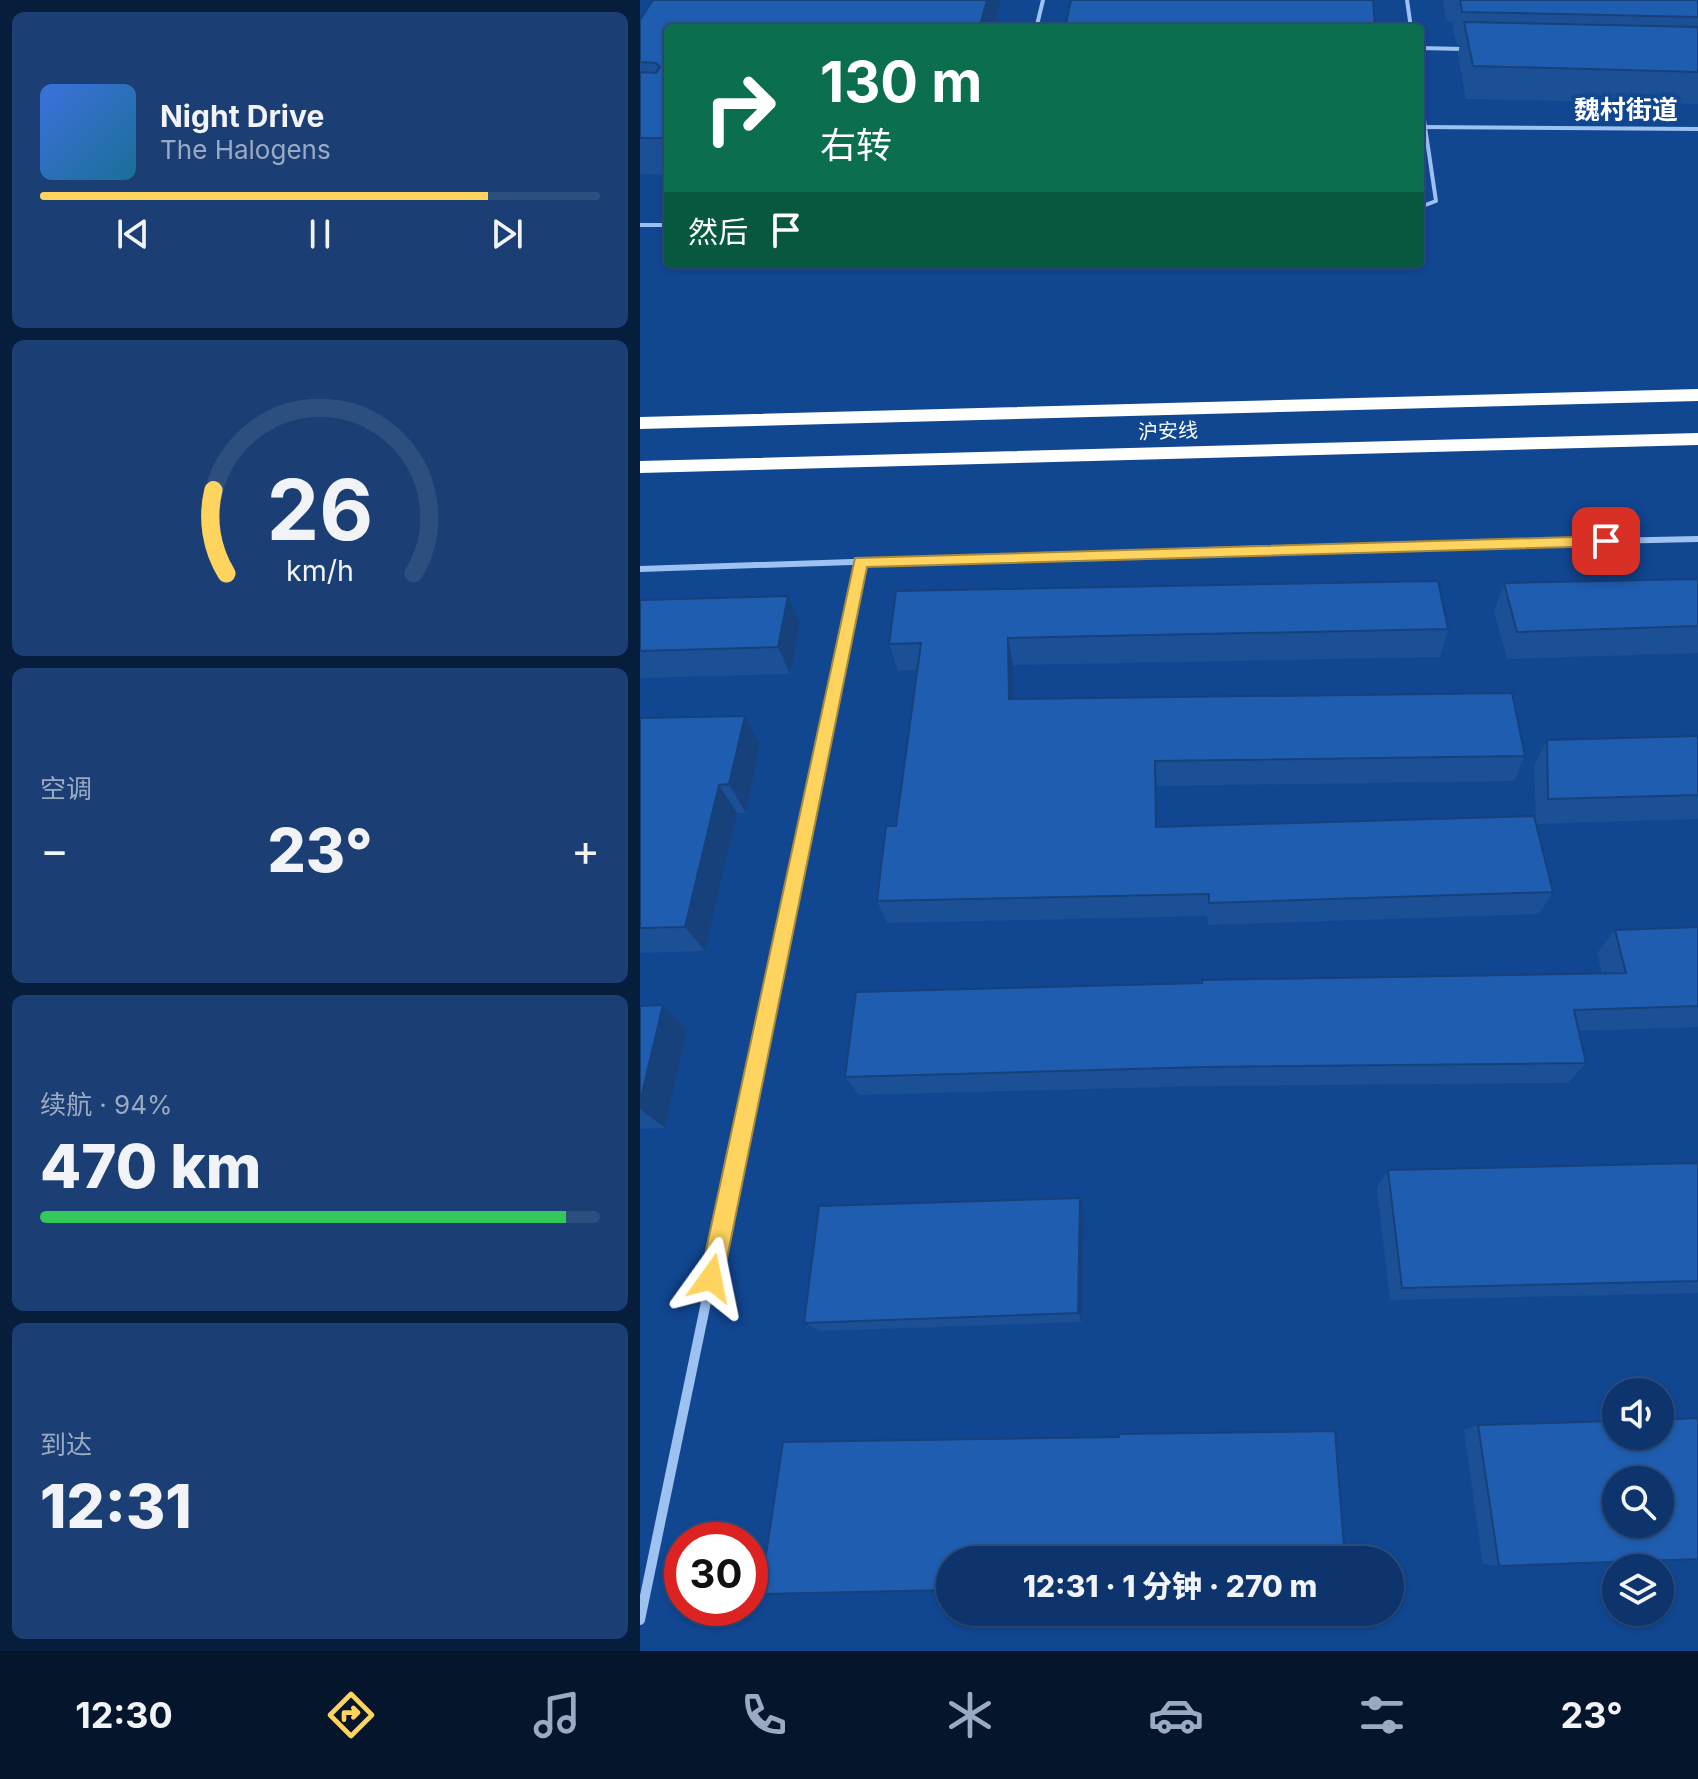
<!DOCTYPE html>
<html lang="zh">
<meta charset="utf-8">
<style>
body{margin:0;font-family:Inter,"Noto Sans SC",sans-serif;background:#1b3f75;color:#f1f3f6;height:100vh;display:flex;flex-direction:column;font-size:30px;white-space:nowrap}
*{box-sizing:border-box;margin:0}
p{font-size:26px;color:#9aaac2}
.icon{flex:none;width:44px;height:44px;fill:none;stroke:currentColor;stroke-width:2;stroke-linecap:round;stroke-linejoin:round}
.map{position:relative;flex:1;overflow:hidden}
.details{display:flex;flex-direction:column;gap:12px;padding:12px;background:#071d3c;width:640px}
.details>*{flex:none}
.guide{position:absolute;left:24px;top:24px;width:760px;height:244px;border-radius:8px;box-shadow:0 2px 6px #0004,0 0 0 2px #2d4f80;background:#0b6e4f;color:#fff;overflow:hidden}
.fabs{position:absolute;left:962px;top:1378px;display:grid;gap:16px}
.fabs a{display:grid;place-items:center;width:72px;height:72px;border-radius:50%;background:#0d346d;box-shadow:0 2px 6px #0004,0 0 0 2px #2d4f80;font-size:40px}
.speed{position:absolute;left:24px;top:1522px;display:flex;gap:16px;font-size:40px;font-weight:700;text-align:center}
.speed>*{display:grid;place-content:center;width:104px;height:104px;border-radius:50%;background:#0d346d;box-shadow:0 2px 6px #0004,0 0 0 2px #2d4f80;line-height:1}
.speed .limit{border:12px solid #d22;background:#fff;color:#111}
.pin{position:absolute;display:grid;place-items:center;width:68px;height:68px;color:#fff;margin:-34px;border-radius:16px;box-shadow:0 4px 12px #0006}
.me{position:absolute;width:88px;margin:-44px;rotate:12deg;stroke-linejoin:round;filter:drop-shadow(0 0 6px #0008)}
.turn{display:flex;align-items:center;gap:28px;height:168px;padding:0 24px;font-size:36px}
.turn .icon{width:104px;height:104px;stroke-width:2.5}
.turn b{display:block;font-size:56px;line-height:68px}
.then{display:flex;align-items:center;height:76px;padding:0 24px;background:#0003;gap:16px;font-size:30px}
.big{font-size:60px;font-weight:800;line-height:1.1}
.details .card{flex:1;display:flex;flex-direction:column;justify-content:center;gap:12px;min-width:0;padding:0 28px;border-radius:12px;background:#1b3f75}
.details .dial{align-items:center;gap:0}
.dial svg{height:208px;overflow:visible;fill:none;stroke:#2d4f80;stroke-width:7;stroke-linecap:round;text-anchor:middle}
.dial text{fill:#f1f3f6;stroke:none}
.song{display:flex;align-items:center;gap:24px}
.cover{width:96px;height:96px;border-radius:12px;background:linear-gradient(135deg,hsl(220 70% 55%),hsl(200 70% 35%))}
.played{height:8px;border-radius:4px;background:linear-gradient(90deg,#ffd45e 80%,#2d4f80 80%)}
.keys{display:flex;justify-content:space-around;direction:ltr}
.heat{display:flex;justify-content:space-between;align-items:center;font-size:44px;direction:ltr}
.charge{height:12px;border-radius:6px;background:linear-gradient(90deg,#34c759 94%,#2d4f80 0)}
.trip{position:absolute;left:296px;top:1546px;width:468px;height:80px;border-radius:40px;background:#0d346d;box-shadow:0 2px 6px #0004,0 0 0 2px #2d4f80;font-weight:800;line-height:80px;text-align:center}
.dock{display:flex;height:128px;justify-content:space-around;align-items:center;background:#05152c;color:#9aaac2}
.dock .icon{width:56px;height:56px}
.dock .current{color:#ffd45e}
.dock b{font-size:36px;color:#f1f3f6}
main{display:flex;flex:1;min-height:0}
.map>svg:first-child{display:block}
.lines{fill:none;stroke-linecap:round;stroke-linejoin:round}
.lane{stroke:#9dc2f2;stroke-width:4}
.street-far2{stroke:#9dc2f2;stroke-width:6}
.street-far1{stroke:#9dc2f2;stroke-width:8}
.street{stroke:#9dc2f2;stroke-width:10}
.highway{fill:#fff;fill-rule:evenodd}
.wall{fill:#1b5097}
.shaded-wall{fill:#16417b}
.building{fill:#1f5db0;stroke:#16417b;stroke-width:2;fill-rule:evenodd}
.route{fill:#ffd45e;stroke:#a68a3d;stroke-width:2}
.labels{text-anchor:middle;stroke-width:8;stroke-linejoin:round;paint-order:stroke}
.far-street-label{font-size:20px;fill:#fff;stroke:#114691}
.far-district-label{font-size:26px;font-weight:bold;fill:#fff;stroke:#114691}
</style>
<main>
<section class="details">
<div class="card">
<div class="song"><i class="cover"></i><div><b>Night Drive</b><p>The Halogens</p></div></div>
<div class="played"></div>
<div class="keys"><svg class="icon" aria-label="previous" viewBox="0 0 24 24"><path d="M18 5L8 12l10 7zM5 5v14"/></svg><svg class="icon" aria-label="pause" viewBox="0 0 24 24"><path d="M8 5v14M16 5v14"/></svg><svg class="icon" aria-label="next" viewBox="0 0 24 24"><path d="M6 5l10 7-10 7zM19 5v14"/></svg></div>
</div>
<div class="card dial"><svg viewBox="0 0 100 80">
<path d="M14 69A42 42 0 1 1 86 69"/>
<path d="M14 69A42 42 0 0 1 9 37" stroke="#ffd45e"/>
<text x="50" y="56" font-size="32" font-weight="700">26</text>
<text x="50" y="72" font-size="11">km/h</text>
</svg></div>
<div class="card"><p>空调</p>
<div class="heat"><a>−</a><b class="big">23°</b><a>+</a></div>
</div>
<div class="card"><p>续航 · 94%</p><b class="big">470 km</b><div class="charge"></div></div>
<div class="card"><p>到达</p><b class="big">12:31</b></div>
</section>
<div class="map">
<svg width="1058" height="1651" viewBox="0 0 1058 1651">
<rect width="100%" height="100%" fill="#114691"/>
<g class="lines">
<path class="lane" d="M767,0L771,28
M397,25L403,0
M372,28L397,25L412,28
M780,48L824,49
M780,93L796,201L780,207
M780,127L1058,129
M0,225H28"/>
<path class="street-far2" d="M0,569L599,549L1058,539
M207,622L220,562"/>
<path class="street-far1" d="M114,1073L208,620"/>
<path class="street" d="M0,1620L114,1071"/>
<path class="highway" d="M1058,389V401L0,429V417Z
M1058,433V445L0,473V461Z"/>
</g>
<path class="wall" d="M361,0L353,28H28V175L0,174V20Z
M803,0H1058V104L826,99L818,54L820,44H816L812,22L806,21Z
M1058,579V653L867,659L854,611L864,583Z
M256,591L808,629L800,657L373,665L374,699L885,756L874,781L515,786L516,827L896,822L894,765L907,740L1058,736V819L896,824L913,892L899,914L568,925L567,916L247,923L237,901L256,826L278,670L258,671L249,644Z
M148,596L160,623L150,674L0,678V600Z
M0,718L120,745L106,813H97L65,951L0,953Z
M1058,927V1027L939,1031L946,1063L928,1083L563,1086L219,1095L205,1077L962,973L957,953L975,930Z
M23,1005L47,1030L25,1128L0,1129V1006Z
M1058,1163V1293L750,1300L737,1188L748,1170Z
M444,1211L442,1322L180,1331L164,1323Z
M838,1425L859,1566L843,1564L824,1430Z"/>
<path class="shaded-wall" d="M347,0H361L353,28H339Z
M148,596L160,623L150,674L138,647Z
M368,638L373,665L374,726L369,699Z
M105,716L120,745L106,813L89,784Z
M79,785L97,813L65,951L45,927Z
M23,1005L47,1030L25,1128L0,1109V1102Z
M440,1198L444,1211L442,1322L438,1313Z"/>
<path class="building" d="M13,0H347L339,28H28V138H0V72L16,73L20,67L16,63L0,62V20Z
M431,0H733L735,28H425Z
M820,0H1058V17L822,12Z
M824,22L1058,27V72L833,66Z
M1058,579V626L877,632L864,583Z
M798,581L808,629L368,638L369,699L872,693L885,756L515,761L516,827L894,816L913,892L569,903V894L237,901L246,826H256L281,643L249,644L256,591Z
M148,596L138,647L0,651V600Z
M105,716L89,784L79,785L45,927L0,928V718Z
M1058,736V795L908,799L907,740Z
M1058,927V1006L934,1010L946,1063L565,1067L205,1077L216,992L562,983V980L986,973L975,930Z
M23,1005L0,1102V1006Z
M1058,1163V1281L762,1288L748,1170Z
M440,1198L438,1313L164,1323L179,1206Z
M1058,1418V1559L859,1566L838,1425L976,1421V1436H1020V1420ZM976,1480H1020V1524H976Z
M695,1431L705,1560H310V1590L120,1594L143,1442L479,1437V1434Z"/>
<path class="route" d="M966,536L974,541L966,546L227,567L83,1278L79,1286L71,1289L63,1286L60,1278L215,558Z"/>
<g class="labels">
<g class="far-street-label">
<text transform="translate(528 431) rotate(-2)" y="7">沪安线</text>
</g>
<g class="far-district-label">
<text x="986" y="119">魏村街道</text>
</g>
</g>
</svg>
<div class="fabs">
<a><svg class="icon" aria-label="sound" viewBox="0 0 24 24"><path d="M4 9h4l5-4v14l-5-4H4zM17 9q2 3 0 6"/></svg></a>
<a><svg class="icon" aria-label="search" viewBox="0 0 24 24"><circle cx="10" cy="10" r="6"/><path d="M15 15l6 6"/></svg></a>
<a><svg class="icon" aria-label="layers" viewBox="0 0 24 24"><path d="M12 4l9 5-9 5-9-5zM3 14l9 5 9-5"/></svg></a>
</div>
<div class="speed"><div class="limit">30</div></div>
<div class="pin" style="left:966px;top:541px;background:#d93025"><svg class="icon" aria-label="arrive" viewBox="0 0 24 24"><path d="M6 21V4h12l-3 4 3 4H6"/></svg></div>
<svg class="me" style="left:71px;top:1278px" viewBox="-20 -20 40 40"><path d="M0-17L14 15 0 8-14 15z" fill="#ffd45e" stroke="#fff" stroke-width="4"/></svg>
<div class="trip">12:31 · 1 分钟 · 270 m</div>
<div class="guide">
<div class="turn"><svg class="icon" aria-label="right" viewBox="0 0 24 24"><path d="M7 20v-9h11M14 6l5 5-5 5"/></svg><div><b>130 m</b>右转</div></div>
<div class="then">然后<svg class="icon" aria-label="arrive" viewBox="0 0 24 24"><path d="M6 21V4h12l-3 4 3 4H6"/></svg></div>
</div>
</div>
</main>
<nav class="dock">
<b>12:30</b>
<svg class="icon current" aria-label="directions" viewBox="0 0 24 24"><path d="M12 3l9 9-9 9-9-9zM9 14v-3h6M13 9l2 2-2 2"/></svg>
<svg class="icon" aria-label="music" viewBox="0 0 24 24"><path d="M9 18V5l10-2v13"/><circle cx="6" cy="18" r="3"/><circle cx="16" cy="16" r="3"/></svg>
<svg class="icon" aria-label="phone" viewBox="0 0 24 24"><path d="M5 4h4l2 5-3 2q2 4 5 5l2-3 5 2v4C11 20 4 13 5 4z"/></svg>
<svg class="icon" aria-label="climate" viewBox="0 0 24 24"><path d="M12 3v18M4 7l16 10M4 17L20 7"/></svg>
<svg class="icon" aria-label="car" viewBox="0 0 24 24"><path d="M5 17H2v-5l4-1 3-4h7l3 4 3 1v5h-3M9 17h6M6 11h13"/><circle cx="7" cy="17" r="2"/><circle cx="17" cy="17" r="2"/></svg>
<svg class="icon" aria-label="filters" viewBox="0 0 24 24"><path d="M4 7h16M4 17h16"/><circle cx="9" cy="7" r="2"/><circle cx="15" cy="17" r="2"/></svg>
<b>23°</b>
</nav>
